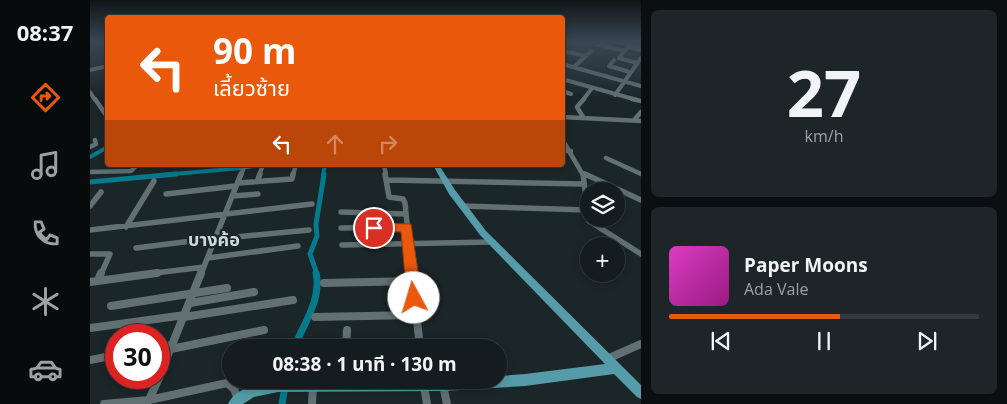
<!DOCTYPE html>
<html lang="th">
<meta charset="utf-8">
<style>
body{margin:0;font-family:"Open Sans","Noto Sans Thai",sans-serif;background:#1d2528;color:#f1f3f6;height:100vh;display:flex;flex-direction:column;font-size:19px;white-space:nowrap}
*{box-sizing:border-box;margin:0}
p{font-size:16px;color:#9da1a4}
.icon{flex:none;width:28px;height:28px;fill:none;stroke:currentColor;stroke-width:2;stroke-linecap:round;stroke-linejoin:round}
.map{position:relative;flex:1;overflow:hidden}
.details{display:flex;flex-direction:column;gap:10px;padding:10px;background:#0b0f11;width:366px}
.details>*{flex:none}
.guide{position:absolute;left:15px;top:15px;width:460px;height:152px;border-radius:5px;box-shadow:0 2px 8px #0003,0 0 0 1px #333a3d;background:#ea580c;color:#fff;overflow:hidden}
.tools{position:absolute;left:490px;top:182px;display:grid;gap:10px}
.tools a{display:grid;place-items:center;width:45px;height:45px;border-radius:50%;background:#141c1f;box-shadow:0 2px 8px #0003,0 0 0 1px #333a3d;font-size:25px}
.speed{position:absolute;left:15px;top:324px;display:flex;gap:10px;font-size:25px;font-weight:700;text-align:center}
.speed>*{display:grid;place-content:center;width:65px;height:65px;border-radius:50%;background:#141c1f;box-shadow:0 2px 8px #0003,0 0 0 1px #333a3d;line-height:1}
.speed .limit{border:8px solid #d22;background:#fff;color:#111}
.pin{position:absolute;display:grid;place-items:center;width:42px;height:42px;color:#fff;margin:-21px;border:2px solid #fff;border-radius:50%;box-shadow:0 1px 5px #0007}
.me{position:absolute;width:55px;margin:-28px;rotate:354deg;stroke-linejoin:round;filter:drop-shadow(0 0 4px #0008)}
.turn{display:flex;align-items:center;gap:18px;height:105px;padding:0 25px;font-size:22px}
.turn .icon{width:65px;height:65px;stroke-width:2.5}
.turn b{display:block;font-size:35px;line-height:42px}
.lanes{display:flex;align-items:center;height:48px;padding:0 25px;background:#0003;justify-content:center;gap:25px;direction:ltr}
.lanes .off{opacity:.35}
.details .tile{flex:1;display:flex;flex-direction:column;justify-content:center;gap:8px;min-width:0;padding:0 18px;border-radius:8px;background:#1d2528}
.details .dial{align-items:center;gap:0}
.dial b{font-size:65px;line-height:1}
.song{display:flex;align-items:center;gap:15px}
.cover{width:60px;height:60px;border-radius:8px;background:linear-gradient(135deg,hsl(310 70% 55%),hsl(310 70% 35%))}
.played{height:5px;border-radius:2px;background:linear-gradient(90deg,#ea580c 55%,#333a3d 55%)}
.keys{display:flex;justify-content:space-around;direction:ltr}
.trip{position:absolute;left:132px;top:339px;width:285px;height:50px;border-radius:25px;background:#141c1f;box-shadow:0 2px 8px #0003,0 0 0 1px #333a3d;font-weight:700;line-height:50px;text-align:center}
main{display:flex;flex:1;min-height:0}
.tab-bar{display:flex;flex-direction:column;width:90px;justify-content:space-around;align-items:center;background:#080b0c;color:#9da1a4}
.tab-bar .icon{width:35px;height:35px}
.tab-bar .on{color:#ea580c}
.tab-bar b{font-size:22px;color:#f1f3f6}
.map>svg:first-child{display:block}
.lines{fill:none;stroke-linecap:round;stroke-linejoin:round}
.canal-far3{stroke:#057a8d;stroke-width:3}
.canal-far2{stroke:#057a8d;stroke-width:4}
.canal-far1{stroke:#057a8d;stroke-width:5}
.canal{stroke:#057a8d;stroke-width:7}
.minor-far3{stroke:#627073;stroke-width:4}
.minor-far2{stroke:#627073;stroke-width:4.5}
.minor-far1{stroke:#627073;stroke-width:5.5}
.minor{stroke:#627073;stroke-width:8}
.major{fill:#559ba9;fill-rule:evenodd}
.route{fill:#ea580c;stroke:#983908}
.labels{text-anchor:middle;stroke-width:5;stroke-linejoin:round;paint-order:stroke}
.quarter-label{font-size:18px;font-weight:bold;fill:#ccdade;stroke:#1b2629}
</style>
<main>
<nav class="tab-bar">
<b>08:37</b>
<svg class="icon on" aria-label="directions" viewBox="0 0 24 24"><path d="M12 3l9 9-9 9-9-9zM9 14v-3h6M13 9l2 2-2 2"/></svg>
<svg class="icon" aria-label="music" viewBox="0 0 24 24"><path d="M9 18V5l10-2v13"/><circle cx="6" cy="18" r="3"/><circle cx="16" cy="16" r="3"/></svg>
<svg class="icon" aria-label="phone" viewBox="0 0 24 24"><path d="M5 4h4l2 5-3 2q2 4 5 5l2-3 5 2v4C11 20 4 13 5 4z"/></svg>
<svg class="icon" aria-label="climate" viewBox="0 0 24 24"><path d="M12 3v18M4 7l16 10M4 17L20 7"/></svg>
<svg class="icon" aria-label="car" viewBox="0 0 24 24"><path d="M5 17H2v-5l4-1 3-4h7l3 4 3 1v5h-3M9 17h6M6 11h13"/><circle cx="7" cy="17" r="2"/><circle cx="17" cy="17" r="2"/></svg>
</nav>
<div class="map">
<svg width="551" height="404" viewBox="0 0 551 404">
<rect width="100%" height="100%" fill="#1b2629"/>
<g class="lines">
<path class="canal-far3" d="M526,42L551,47"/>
<path class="canal-far2" d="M0,157L16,148
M72,175L152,168
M233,175L235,165"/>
<path class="canal-far1" d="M0,182L86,174
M227,274L220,254L227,236L226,224L234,174"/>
<path class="canal" d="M204,348C213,325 232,299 226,273
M192,404L196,380"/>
<path class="minor-far3" d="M13,42H18
M506,44L534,51
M539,45L529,58L547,63
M538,47L551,50
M472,51L496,56
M524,60L519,66L540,72
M472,64L551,86
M484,67L501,51
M0,70L18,66
M472,79L547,100
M472,91L481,94
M0,92L5,100
M525,95L551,58
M493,100L502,88"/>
<path class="minor-far2" d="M5,99L18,118
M542,99L551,101
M472,117L551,121
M493,117L487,107L494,99
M545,119L551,112
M472,139L493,175
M0,147L6,144L5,140
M472,151H481
M516,158L551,174
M294,165L296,175
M154,167L169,165
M0,172L41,171L47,165
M493,173L498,175
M151,175L155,165
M169,175L173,165
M203,175L206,165"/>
<path class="minor-far1" d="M295,174L299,197L313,199L315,203L322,274
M493,174L499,221L551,254
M495,174L551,200
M297,180L493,184
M167,182L170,174
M148,183L202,179L203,174
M76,194L146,186
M143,196L168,194
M0,206L11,192
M372,206L497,210
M251,212L315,214
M36,227L64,181
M251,228L317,227
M0,230L222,204
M125,239L219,230
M252,245L401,242
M46,248L126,238
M0,254H20L11,274
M118,258L208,246
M57,274L114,267
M111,274L151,174"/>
<path class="minor" d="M322,273L330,348
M8,280L11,273
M0,282L67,273
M234,283L323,281
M100,303L164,292
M21,306L137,288
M94,317L203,300
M225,317L326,315
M0,328L95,315
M69,348L82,345
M256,348L257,330
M81,349L174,330
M517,359L551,344
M0,360L26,355
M69,377L111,273
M333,380L337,404
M353,385L357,404
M14,404L59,400L137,383L144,389L148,399
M57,404L69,378
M222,404L223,386"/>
<path class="major" d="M343,165H349L365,190L396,231L551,385V399L547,397L524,374L435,386L353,391L188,392L164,397L153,404H138C145,387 172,383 188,380H409V376L435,374L515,364L390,235L359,194Z"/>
</g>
<linearGradient id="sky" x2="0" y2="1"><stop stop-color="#0f1517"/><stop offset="0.43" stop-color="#394754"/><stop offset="1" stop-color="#394754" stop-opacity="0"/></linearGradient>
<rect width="551" height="98" fill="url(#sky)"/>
<path class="route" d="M284,223L321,224L332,298L330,303L324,305L319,303L317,298L311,232L280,231L278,228L280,224Z"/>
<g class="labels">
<g class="quarter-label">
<text x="124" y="246">บางค้อ</text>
</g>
</g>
</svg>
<div class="tools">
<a><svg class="icon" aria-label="layers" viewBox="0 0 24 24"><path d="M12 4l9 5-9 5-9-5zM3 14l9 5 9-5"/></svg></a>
<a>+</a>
</div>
<div class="speed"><div class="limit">30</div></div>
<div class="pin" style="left:284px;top:228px;background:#d93025"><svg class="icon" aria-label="arrive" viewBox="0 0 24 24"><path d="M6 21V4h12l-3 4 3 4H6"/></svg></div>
<svg class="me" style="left:324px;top:298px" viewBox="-20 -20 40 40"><circle r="19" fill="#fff"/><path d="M0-13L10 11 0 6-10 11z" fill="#ea580c"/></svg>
<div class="trip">08:38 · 1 นาที · 130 m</div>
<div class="guide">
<div class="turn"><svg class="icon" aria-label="left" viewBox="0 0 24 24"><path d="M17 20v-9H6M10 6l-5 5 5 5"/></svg><div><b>90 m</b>เลี้ยวซ้าย</div></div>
<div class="lanes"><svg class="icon" aria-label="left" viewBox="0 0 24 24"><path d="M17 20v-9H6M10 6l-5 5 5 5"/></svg><svg class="icon off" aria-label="ahead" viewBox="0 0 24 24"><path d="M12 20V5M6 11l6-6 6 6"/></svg><svg class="icon off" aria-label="right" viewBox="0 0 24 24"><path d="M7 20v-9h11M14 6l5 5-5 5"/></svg></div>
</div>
</div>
<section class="details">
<div class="tile dial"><b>27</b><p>km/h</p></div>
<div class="tile">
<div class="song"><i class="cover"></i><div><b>Paper Moons</b><p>Ada Vale</p></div></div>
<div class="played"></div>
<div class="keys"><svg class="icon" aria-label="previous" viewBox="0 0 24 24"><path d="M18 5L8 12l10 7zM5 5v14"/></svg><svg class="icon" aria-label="pause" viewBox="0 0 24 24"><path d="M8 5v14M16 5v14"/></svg><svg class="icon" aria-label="next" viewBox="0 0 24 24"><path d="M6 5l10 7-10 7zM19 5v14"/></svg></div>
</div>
</section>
</main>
